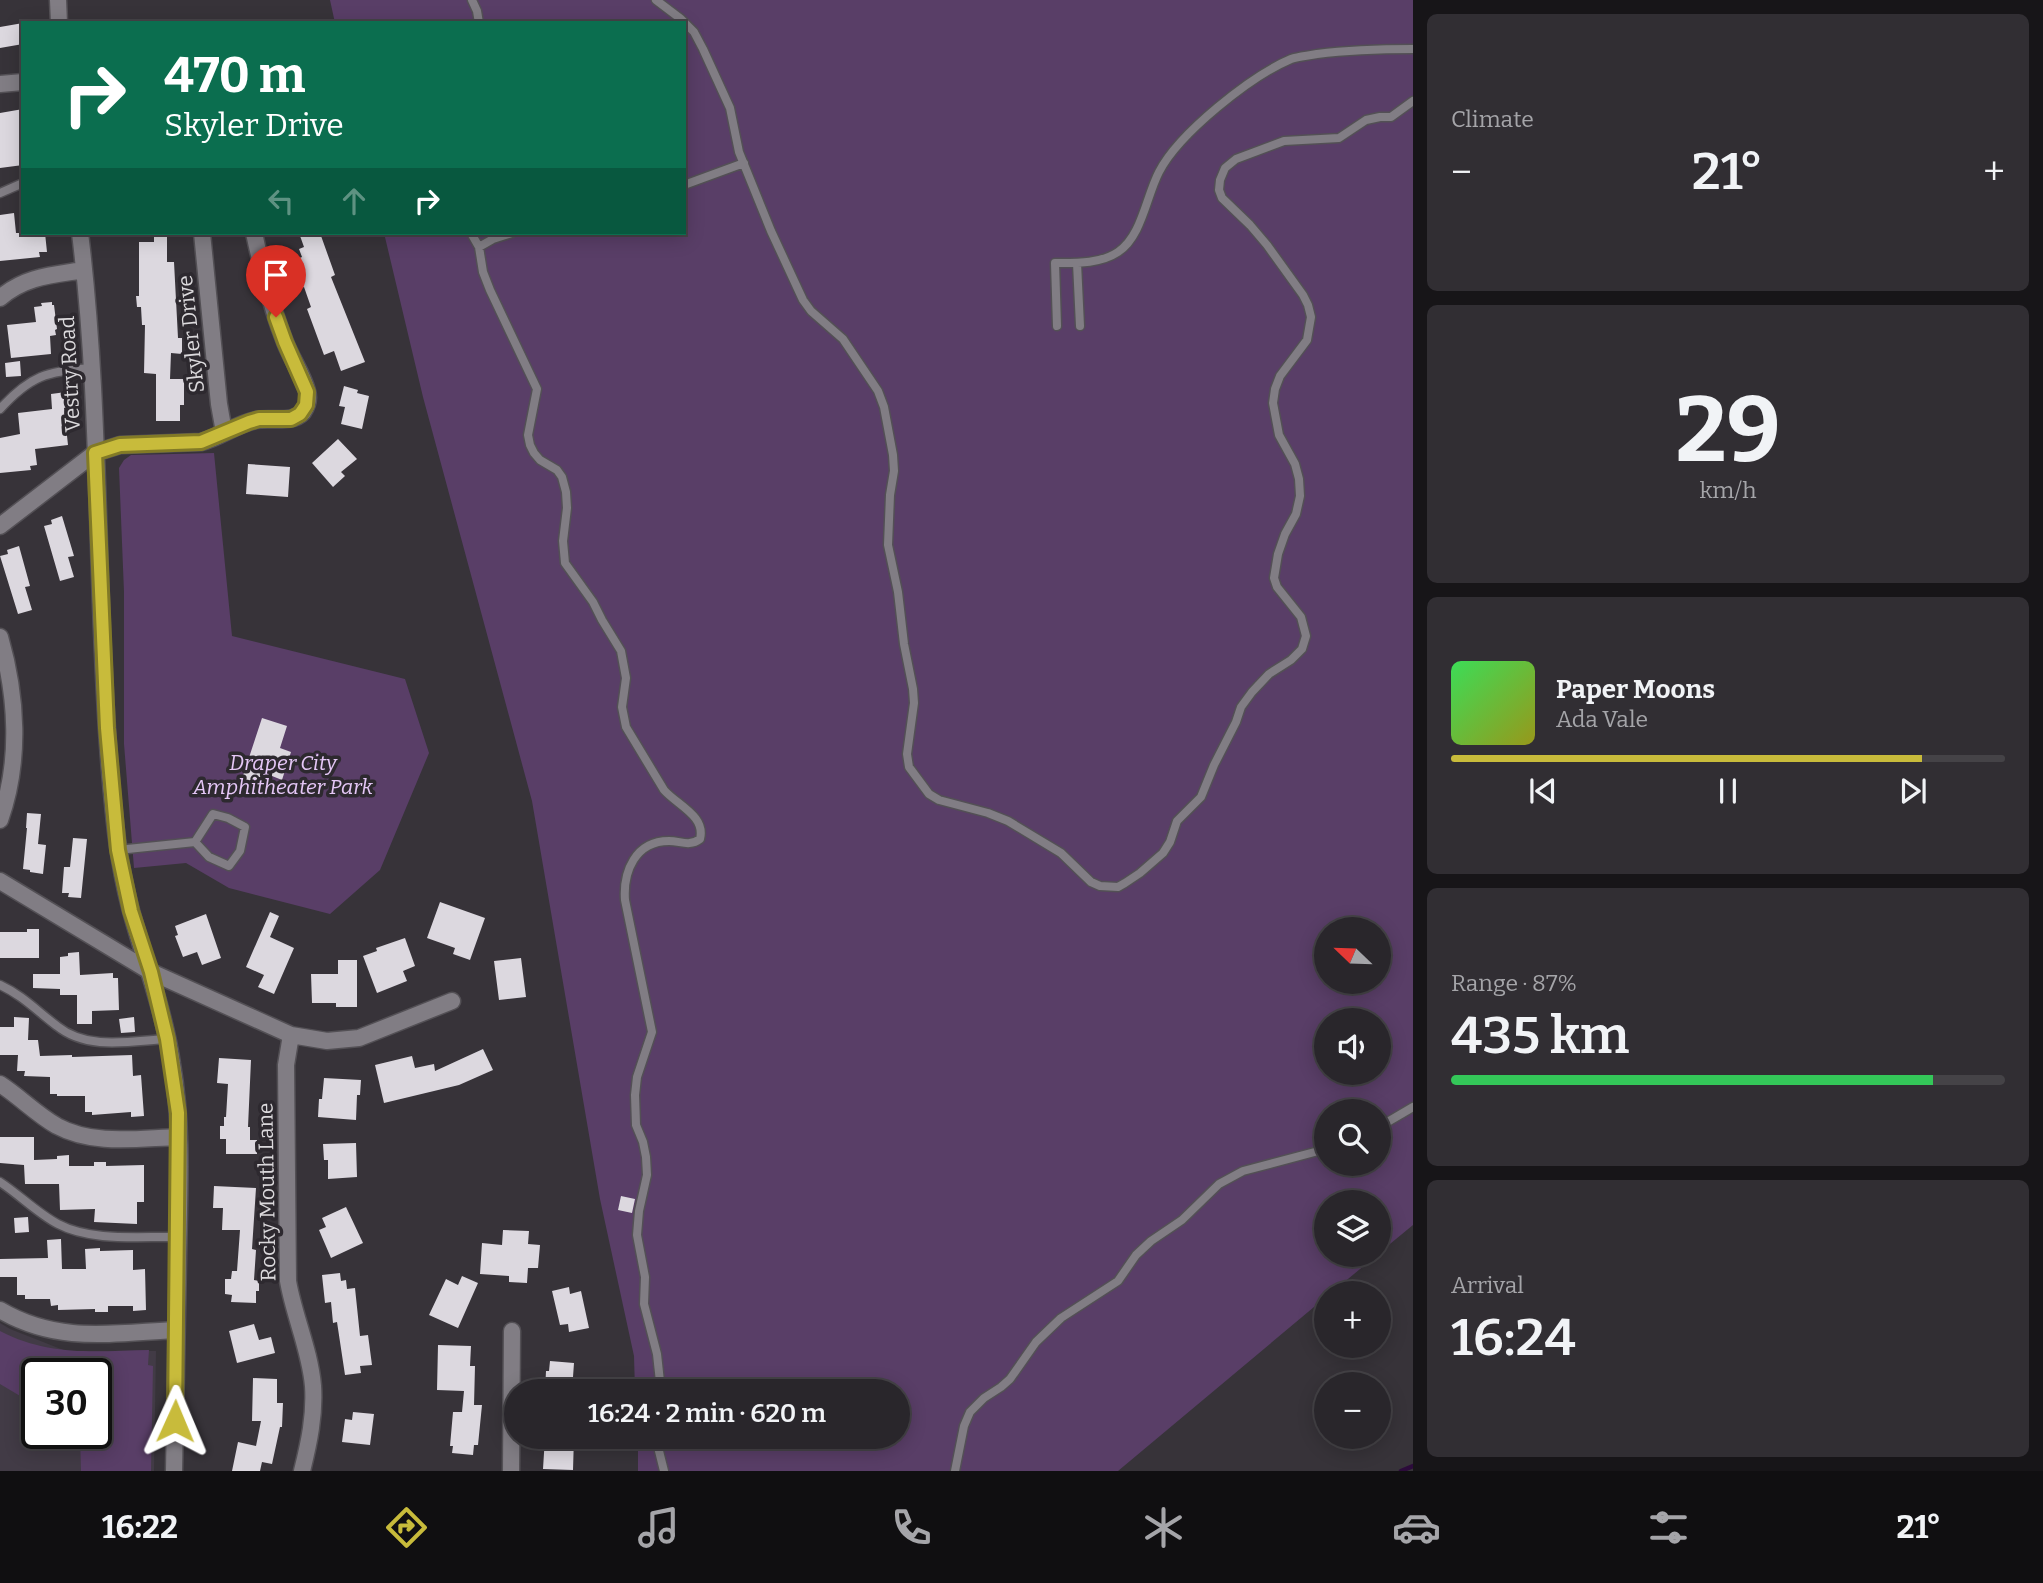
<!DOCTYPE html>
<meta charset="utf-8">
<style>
body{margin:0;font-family:Bitter,serif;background:#312e33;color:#f1f3f6;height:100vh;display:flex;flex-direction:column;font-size:26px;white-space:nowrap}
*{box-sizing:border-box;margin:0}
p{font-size:23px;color:#a5a5a9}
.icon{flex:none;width:38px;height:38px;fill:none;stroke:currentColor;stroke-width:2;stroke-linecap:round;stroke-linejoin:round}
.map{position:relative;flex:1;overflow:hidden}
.details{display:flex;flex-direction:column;gap:14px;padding:14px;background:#171518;width:630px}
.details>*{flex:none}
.banner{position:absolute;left:21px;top:21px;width:665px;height:214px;border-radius:0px;box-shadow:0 4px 18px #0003,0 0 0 2px #454347;background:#0b6e4f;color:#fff;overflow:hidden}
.needle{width:46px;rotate:293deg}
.fabs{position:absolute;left:1314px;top:917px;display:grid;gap:14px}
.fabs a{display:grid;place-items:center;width:77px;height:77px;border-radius:50%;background:#29262b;box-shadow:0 4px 18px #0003,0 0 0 2px #454347;font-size:35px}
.speed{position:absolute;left:21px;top:1358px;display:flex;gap:14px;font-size:35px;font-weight:700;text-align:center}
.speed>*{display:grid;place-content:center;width:91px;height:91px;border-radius:50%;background:#29262b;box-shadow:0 4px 18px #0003,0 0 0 2px #454347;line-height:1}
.speed .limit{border:4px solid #111;border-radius:10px;background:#fff;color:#111}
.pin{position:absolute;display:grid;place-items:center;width:60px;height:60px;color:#fff;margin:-72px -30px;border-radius:50% 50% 50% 0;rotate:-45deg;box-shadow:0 0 7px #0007}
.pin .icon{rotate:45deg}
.me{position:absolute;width:77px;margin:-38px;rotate:1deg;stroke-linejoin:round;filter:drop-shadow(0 0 5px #0008)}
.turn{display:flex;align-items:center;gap:24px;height:147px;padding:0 28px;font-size:32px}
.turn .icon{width:91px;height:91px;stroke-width:2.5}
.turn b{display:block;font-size:49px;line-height:60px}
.lanes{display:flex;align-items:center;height:66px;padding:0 28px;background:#0003;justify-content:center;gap:35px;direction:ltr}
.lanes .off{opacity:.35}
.big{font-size:52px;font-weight:600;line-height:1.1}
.details .card{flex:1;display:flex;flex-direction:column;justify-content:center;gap:10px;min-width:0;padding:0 24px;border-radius:10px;background:#312e33}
.details .dial{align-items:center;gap:0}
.dial b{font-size:91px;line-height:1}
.song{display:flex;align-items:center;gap:21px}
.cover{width:84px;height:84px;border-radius:10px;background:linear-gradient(135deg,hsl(130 70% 55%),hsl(60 70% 35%))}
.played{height:7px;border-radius:4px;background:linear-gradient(90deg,#c8bb3b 85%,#454347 85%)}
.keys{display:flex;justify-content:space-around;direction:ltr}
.heat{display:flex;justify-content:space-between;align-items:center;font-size:38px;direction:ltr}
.charge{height:10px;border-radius:5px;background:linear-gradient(90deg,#34c759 87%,#454347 0)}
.trip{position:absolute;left:504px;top:1379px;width:406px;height:70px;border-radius:35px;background:#29262b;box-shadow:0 4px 18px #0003,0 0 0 2px #454347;font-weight:600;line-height:70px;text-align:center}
.menu{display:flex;height:112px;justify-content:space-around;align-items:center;background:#100f11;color:#a5a5a9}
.menu .icon{width:49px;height:49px}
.menu .selected{color:#c8bb3b}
.menu b{font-size:32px;color:#f1f3f6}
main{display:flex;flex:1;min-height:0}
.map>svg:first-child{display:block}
.built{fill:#423b46;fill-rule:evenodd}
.green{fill:#593e67;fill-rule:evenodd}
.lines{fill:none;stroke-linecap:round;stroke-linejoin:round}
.stream{stroke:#2c0b3b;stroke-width:4.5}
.building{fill:#dcd8df}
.service-casing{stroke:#535055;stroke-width:11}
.minor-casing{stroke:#535055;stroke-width:19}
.service{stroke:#817d84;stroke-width:8}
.minor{stroke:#817d84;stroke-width:16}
.route-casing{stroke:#827a26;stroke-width:18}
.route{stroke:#c8bb3b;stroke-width:12}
.labels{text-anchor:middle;stroke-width:7;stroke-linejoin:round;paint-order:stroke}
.street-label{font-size:21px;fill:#dbd9dc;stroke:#2d292f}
.park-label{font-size:21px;font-style:italic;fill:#e5c7f7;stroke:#2d292f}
</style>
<main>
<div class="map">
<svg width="1413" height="1471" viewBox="0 0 1413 1471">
<rect width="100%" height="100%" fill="#373339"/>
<path class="built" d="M0,1323L10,1329L66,1351H156L154,1471H0ZM37,1374H96V1433H37Z"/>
<path class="green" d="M330,0H1413V1225L1379,1253V1202H1326V1255H1377L1331,1293H1326V1297L1118,1471H638V1437H898V1391H635L634,1356L600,1199L532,801L423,397L384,233H684V23H335ZM1326,929H1379V982H1326ZM1326,1020H1379V1073H1326ZM1326,1111H1379V1164H1326Z
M214,453L232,636L405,679L429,753L380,870L330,914L229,888L186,863L134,868L124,744V592L119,468L124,460L131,455Z
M0,1331C50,1357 95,1351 149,1350L148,1365L153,1366L151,1471H81L80,1433H96V1374H37V1406L0,1384Z"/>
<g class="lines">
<path class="stream" d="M1401,1471L1413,1466"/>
</g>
<path class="building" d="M23,23V44L0,48V27Z
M23,109V165L0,168V113Z
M14,213L16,233H45L47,252H39L40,257L0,261V215Z
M154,233H167V262H174L178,338H182V354L171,353L170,379H184V405H180V421H156V374L144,373L145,325H142L141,307H137L136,296H139V242H154Z
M299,233H320L335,275L331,277L365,362L341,371L334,351L324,355L307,309L311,307L304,287L301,288L295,272L301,269L297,259L302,257L299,249L304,247Z
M52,302V305H54L57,329L55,330L56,335L50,336L51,354L11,358L7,325L36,322L34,307L42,306L41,303Z
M20,361L21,376L6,377L5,363Z
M344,386L358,390L357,393L369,396L362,429L341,424L345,407L339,406Z
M66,392L67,407L64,408L68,445L35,449L37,465L30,466L31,470L0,473V438L20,434L18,413L52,409L51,394Z
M338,439L357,459L341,472L345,476L333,487L312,463Z
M248,464L290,467L288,497L246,494Z
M62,516L74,556L68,557L74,577L60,581L44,526L52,524L51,520Z
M19,546L30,586L25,587L32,610L18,614L0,556L8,554L7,550Z
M262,718L287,726L280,748L291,752L282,780L272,776L265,797L239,788Z
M27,813L41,814L38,844L46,845L43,874L30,872V870L23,869L27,828H26Z
M73,838L87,839L81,898L68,897L69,893H62L64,867H70Z
M440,902L485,918L470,960L453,954L455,948L427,938Z
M270,912L279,916L270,937L294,948L274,994L258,987L264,975L246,967Z
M206,914L221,958L202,965L197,952L183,957L175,936L178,935L175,926Z
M27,929H39V958H0V932H27Z
M405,938L415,966L403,971L407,981L377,993L363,956L377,951L376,948Z
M79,952L80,975L113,973V978H118L119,1010L92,1011V1024H77V995H60V989L33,988V974H60V957L68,956V953Z
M521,958L526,997L499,1000L494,961Z
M338,960H357V1007H336V1003H312L311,974H338Z
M14,1017L29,1018L28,1040H38L40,1056L72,1055V1057L132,1055L133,1076L141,1075L144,1116L131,1117V1112L92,1115V1112H85V1096H57V1094H50V1077L24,1076L25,1071H17L18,1055H0V1027H14Z
M134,1017L135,1032L121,1033L119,1019Z
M483,1049L493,1070L459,1085L384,1103L375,1065L412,1056L415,1068L434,1064L435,1071Z
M219,1058L251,1060L248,1127H250V1140H257V1154H226V1139H220V1126H224V1117H226L228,1084L217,1083Z
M324,1078L361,1080L360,1095H357L356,1120L318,1117L319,1099H322Z
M0,1137H34V1160L57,1159V1156L69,1155V1166H94V1162H106V1166L144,1165V1202H137V1224L94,1222L95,1209L60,1210L59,1184H25L24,1165L0,1163Z
M356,1143L357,1177L328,1179V1160H324L323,1144Z
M214,1186L256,1188L252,1249L256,1250L254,1280L259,1281V1291H256V1303L231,1302L232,1295L225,1294V1279H231L232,1271H237L240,1230H222L223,1208H213Z
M621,1196L635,1199L632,1213L618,1210Z
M346,1207L363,1243L331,1258L319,1230L326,1227L322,1218Z
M28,1217L29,1232L15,1233L14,1218Z
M503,1230L529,1231L528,1244L540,1245L538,1268H528L527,1283L509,1282V1276L480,1274L482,1243L502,1245Z
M61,1239L62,1269H86L85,1249L100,1248V1251L133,1250V1270L145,1269L146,1310L133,1311V1306H108V1312H95V1309L58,1310V1305L51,1306L50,1299H25V1295H17V1277H0V1259L48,1258L47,1240Z
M340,1273L341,1281L346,1280L347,1289L355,1288L360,1336L368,1335L372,1365L360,1366L361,1373L345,1375L337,1322L333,1323L331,1302L325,1303L322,1275Z
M462,1276L478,1283L458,1328L429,1315L446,1279L458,1285Z
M569,1287L570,1294L581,1291L589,1328L569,1332L568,1324L560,1325L552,1291Z
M254,1324L259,1340L271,1337L275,1353L237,1363L229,1331Z
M438,1345L471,1346L470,1366H475L474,1405H482L478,1445H474L473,1455L452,1453L453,1446H450L453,1412H462L464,1391L437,1390Z
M550,1361L574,1363L572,1391H545L546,1371H549Z
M253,1378L277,1379V1403H283L282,1427H280L272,1464L262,1462L260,1471H232L238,1442L256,1446L261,1421H252Z
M353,1412L374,1414L370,1445L342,1442L345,1419L352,1420Z
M545,1437H574L573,1470L543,1469Z"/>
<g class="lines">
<g class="service-casing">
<path id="service" d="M472,0L477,11L479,23
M656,0L681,19L694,32L703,49L730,108L739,152L771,231L803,300L811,311L843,339L878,391L884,407L893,455L894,471L890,495L888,545L898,592L904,644L913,689L914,703L907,754L909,767L929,794L939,800L988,813L1008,821L1061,853L1091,882L1100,886L1118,887L1125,883L1140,873L1163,853L1170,842L1177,821L1201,797L1214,765L1236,722L1241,707L1252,692L1269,674L1291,660L1302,649L1306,636L1301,617L1277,587L1274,578L1278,554L1285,534L1296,514L1300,496L1299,479L1295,464L1279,435L1273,403L1275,389L1280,376L1307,340L1311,317L1308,305L1303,295L1267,245L1250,225L1222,198L1219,190L1220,180L1225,168L1236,159L1284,141L1339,138L1366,120L1380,117H1391L1413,101
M684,185L744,163
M0,193L23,183
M471,233L479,247L483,272L490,290L537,389L528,435L530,445L534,453L540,460L557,470L562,477L566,492L567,508L563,541L565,563L593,602L602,620L621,651L626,678L622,707L626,727L664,790C677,805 706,816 700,839C689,847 681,841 669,841C635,841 623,872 625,900L652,1032L637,1077L635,1095L636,1125L643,1142L646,1157L647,1175L639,1211L637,1235L645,1277L644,1304L657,1354L661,1391
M479,247L493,239L512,233
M1077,263L1080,326
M1057,326L1055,263C1075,263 1100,264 1118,252C1142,236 1146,197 1159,172C1179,133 1251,76 1291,59C1299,56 1308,56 1317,54C1349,50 1381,49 1413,49
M0,409C30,376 47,371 91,368
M118,850L195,842L213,814L228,818L245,827L240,851L229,866L209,857L195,842
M0,985C22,995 37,1011 57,1026C88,1051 131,1041 167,1039
M1379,1127L1413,1107
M0,1182C20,1195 37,1213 58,1224C92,1242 141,1236 178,1237
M659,1437V1451L664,1471
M955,1471L964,1426L970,1412L984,1398L1001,1387L1010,1379L1036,1342L1061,1318L1118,1281L1136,1255L1151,1241L1182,1220L1219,1184L1243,1171L1326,1149"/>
</g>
<g class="minor-casing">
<path id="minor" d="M58,0L59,23
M0,84L23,82
M80,233C102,411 95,592 110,771C114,817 118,862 130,907C144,960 164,1010 172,1064C183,1128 179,1193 178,1258C176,1329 175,1400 174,1471
M202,233L219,404L224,432
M0,298C25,276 53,275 84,270
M0,526L95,453L120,445L201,442C221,437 236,424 256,420C271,417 292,424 303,412C307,406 309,398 307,391C303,375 291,358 285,342C271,307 262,270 254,233
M0,637C17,696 21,761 0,820
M0,881L151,972L291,1035L327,1041L359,1038L452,1001
M291,1035L286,1065L288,1281C294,1316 310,1350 313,1386C315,1415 309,1443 302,1471
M0,1084C20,1097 36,1114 57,1126C94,1146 139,1138 179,1137
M0,1310C58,1344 113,1333 176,1330
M511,1471L512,1331"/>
</g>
<use href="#service" class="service"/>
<use href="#minor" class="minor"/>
</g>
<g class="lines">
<g class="route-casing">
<path id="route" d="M175,1421L178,1113L167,1039L151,972L131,911L118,850L107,728L95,453L120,445L201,442L249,422L259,419H291L300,414L306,405L307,392L285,342L276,317"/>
</g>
<use href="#route" class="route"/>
</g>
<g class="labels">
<g class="street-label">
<text transform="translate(191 334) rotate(-96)" y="7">Skyler Drive</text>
<text transform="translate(70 374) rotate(-93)" y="7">Vestry Road</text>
<text transform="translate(267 1192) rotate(-91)" y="7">Rocky Mouth Lane</text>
</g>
<g class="park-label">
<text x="283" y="770">Draper City<tspan x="283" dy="24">Amphitheater Park</tspan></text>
</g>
</g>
</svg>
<div class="fabs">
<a><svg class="needle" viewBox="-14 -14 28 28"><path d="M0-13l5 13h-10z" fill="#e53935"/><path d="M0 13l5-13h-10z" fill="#a5a5a9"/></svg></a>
<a><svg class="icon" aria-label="sound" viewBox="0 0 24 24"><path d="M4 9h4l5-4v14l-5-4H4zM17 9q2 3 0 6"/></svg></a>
<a><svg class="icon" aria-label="search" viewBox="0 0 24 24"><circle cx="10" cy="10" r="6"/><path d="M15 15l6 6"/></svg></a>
<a><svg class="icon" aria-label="layers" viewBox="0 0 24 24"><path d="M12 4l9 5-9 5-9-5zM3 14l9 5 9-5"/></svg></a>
<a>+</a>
<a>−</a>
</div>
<div class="speed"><div class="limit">30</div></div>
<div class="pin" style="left:276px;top:317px;background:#d93025"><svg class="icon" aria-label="arrive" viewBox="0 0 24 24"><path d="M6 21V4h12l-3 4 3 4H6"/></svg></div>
<svg class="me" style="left:175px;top:1421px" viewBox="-20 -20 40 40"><path d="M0-17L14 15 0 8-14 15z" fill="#c8bb3b" stroke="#fff" stroke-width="4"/></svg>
<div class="trip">16:24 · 2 min · 620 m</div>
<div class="banner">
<div class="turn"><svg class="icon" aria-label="right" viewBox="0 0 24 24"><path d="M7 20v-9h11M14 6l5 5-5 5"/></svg><div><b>470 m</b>Skyler Drive</div></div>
<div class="lanes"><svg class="icon off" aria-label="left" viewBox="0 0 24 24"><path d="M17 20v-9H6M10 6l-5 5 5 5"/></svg><svg class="icon off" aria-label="ahead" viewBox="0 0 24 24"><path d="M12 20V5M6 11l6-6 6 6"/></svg><svg class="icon" aria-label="right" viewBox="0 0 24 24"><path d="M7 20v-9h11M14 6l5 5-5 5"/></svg></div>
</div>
</div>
<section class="details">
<div class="card"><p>Climate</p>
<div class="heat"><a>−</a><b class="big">21°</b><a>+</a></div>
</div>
<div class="card dial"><b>29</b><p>km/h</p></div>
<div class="card">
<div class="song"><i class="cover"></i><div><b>Paper Moons</b><p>Ada Vale</p></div></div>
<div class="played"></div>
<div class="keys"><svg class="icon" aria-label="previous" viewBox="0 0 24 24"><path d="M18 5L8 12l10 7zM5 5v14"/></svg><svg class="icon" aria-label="pause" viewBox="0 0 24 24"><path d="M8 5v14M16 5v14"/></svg><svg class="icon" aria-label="next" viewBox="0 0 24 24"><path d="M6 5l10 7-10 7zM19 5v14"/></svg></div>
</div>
<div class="card"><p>Range · 87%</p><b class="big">435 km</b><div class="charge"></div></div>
<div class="card"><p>Arrival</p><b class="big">16:24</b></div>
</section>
</main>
<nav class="menu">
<b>16:22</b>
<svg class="icon selected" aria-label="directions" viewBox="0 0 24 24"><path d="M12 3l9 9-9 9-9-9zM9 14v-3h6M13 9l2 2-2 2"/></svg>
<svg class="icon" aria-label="music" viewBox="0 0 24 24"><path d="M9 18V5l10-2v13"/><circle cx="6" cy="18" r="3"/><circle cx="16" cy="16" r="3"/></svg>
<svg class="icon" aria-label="phone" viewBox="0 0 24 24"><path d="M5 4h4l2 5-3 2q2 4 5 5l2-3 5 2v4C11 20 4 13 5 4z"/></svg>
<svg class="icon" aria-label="climate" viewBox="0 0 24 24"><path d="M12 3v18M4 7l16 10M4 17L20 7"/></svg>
<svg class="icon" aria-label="car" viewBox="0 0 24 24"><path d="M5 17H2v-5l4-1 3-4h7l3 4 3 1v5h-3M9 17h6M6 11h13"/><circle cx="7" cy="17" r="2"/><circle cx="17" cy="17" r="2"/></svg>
<svg class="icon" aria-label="filters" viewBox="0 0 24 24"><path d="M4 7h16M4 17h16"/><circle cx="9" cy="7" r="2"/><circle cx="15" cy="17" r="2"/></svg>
<b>21°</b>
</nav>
